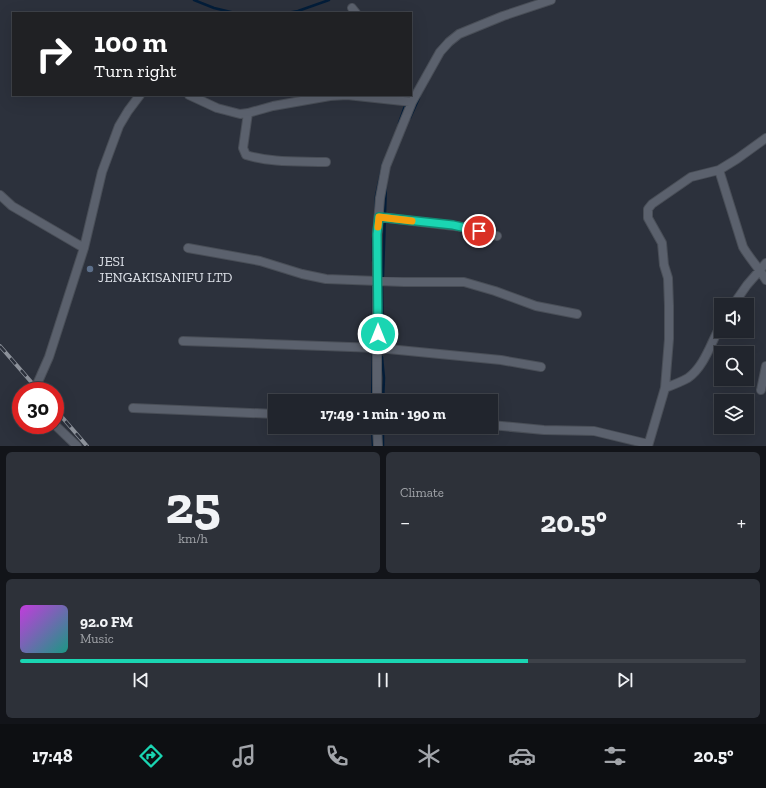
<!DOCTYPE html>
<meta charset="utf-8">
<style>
body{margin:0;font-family:"Zilla Slab",serif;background:#2d3139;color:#f1f3f6;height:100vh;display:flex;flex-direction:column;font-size:15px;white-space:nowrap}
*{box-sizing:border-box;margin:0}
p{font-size:13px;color:#a2a5aa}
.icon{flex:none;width:22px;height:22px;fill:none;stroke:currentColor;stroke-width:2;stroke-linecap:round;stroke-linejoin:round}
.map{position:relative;height:446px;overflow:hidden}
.details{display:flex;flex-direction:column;gap:6px;padding:6px;background:#121419;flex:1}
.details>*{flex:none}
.top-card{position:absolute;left:12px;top:12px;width:400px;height:84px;border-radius:0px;box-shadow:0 4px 16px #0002,0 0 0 1px #3e4249;background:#202124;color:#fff;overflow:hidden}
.buttons{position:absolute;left:714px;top:298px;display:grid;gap:8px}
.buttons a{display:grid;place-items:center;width:40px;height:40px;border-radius:0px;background:#21252d;box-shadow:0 4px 16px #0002,0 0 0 1px #3e4249;font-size:20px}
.speed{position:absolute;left:12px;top:382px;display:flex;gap:8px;font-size:20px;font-weight:700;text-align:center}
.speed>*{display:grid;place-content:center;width:52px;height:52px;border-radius:50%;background:#21252d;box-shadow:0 4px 16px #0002,0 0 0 1px #3e4249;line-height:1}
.speed .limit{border:6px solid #d22;background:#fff;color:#111}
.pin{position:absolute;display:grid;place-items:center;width:34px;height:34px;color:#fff;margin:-17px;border:2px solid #fff;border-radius:50%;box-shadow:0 1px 4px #0007}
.me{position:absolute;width:44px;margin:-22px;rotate:0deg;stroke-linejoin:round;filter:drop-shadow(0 0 3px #0008)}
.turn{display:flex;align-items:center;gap:14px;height:84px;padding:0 16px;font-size:18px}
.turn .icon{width:52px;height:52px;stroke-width:2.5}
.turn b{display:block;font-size:28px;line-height:34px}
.big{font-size:30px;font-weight:700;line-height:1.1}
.details .tile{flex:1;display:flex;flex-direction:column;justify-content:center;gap:6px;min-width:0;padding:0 14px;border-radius:6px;background:#2d3139}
.details .dial{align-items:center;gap:0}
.dial b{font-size:52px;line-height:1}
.song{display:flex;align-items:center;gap:12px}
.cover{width:48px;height:48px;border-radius:6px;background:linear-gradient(135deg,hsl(290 70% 55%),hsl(170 70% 35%))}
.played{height:4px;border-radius:2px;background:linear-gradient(90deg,#1ad5b2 70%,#3e4249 70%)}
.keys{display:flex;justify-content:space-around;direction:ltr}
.heat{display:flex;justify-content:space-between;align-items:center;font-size:22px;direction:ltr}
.details .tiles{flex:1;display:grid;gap:6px;grid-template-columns:1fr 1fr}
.tile:last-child{grid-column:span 2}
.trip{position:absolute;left:268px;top:394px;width:230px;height:40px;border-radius:0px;background:#21252d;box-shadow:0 4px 16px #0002,0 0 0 1px #3e4249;font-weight:700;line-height:40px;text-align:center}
.menu{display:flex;height:64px;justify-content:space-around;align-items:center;background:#0d0f12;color:#a2a5aa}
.menu .icon{width:28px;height:28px}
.menu .selected{color:#1ad5b2}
.menu b{font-size:18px;color:#f1f3f6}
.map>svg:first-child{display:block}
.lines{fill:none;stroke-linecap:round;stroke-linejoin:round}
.stream{stroke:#031d39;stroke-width:2.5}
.minor-casing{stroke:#494e57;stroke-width:10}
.minor{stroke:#5b616d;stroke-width:8}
.rail-casing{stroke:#8c919a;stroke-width:4}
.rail{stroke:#2c313c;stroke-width:2.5;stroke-dasharray:8;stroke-linecap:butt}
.route-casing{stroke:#118a74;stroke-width:10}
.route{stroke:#1ad5b2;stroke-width:7}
.slow{stroke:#f59e0b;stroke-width:7}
.service-dot{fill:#5c6f8a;stroke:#2c313c;stroke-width:1.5}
.labels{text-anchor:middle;stroke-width:4;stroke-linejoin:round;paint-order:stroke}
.poi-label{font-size:14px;fill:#e0e4eb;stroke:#2c313c;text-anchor:start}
</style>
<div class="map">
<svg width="766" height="446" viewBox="0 0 766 446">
<rect width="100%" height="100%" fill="#2c313c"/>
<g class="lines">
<path class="stream" d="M194,0L214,8L235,13
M287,13L298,11L329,0
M410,118L419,98
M399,123L406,103
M375,215L376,196L383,163
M373,261V238
M383,276L386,183
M382,286L383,347
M373,346V287
M382,357L384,378L383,401
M372,401L373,354
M372,427L373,446
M383,446V427"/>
<g class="minor-casing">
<path id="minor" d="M352,8L356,13
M189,95L217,108L240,114L248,113L273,106L330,96L347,95L412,102
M248,113L243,148L246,155C271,163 300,161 326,162
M719,170L743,247C750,259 759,268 766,280
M0,195L12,206L84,248
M379,217L463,227L497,236
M188,248L260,261L302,274L326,279L404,282H464L495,291L536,306L577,314
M733,305L747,285L766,263
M183,341L378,348L501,360L541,367
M665,388C673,385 681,382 688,378C705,366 711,342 721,325
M761,390L766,366
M34,391L49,357L84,248L102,172L119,126L128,111L140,95
M377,401V235L380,198L386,166L412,102L440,52L449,42L459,34L503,16L551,0
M133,408L275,414
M55,425L77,446
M491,425L544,430L594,431L648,444
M377,427L378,446
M648,446L665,388L669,339V306L668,278L664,265L662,243L648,218V209L652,204L691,177L719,170L737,159L766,138"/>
</g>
<use href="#minor" class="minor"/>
<g class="rail-casing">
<path id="rail" d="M0,346L39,391
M55,409L87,446"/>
</g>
<use href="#rail" class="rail"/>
</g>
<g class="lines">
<g class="route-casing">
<path id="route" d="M378,334L377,234L379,217L453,225L479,231"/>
</g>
<use href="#route" class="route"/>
<path class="slow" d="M378,227L379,217L412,221"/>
</g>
<circle class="service-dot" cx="90" cy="269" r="4"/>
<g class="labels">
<g class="poi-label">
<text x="98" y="266">JESI<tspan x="98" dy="16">JENGAKISANIFU LTD</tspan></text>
</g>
</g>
</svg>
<div class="buttons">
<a><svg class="icon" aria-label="sound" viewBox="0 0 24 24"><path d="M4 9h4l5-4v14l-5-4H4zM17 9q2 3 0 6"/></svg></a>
<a><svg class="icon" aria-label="search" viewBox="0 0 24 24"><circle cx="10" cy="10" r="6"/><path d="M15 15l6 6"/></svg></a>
<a><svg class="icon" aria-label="layers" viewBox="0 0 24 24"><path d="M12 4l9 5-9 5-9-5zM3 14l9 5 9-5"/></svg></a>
</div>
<div class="speed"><div class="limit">30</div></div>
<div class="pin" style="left:479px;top:231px;background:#d93025"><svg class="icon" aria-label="arrive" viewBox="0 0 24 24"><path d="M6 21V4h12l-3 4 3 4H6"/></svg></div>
<svg class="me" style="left:378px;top:334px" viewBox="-20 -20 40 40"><circle r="17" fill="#1ad5b2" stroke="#fff" stroke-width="3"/><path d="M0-11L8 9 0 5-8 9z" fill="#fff"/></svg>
<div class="trip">17:49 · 1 min · 190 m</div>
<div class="top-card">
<div class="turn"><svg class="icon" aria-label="right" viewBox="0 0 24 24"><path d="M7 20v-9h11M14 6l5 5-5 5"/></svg><div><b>100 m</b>Turn right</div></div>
</div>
</div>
<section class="details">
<div class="tiles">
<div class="tile dial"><b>25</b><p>km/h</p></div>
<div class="tile"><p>Climate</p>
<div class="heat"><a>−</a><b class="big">20.5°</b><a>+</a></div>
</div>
<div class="tile">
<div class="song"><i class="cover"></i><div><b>92.0 FM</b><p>Music</p></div></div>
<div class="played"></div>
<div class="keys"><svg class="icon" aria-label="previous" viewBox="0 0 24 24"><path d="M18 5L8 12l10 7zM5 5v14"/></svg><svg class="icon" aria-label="pause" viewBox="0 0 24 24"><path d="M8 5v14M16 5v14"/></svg><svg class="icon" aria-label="next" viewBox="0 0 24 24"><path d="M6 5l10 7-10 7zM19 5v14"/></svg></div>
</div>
</div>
</section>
<nav class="menu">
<b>17:48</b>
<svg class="icon selected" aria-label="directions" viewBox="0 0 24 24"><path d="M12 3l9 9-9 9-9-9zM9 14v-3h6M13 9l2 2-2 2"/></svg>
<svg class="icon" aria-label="music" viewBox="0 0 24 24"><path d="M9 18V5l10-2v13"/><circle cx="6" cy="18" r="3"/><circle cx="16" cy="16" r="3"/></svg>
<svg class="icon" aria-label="phone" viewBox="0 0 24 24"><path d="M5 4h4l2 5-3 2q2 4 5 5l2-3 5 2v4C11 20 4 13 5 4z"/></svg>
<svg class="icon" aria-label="climate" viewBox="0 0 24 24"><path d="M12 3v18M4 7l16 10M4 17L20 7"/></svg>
<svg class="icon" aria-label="car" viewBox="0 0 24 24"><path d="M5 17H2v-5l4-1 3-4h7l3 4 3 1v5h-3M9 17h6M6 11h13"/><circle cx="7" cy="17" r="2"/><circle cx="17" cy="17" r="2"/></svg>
<svg class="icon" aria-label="filters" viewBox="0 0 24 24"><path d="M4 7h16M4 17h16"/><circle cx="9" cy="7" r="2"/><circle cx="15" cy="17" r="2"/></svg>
<b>20.5°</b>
</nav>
